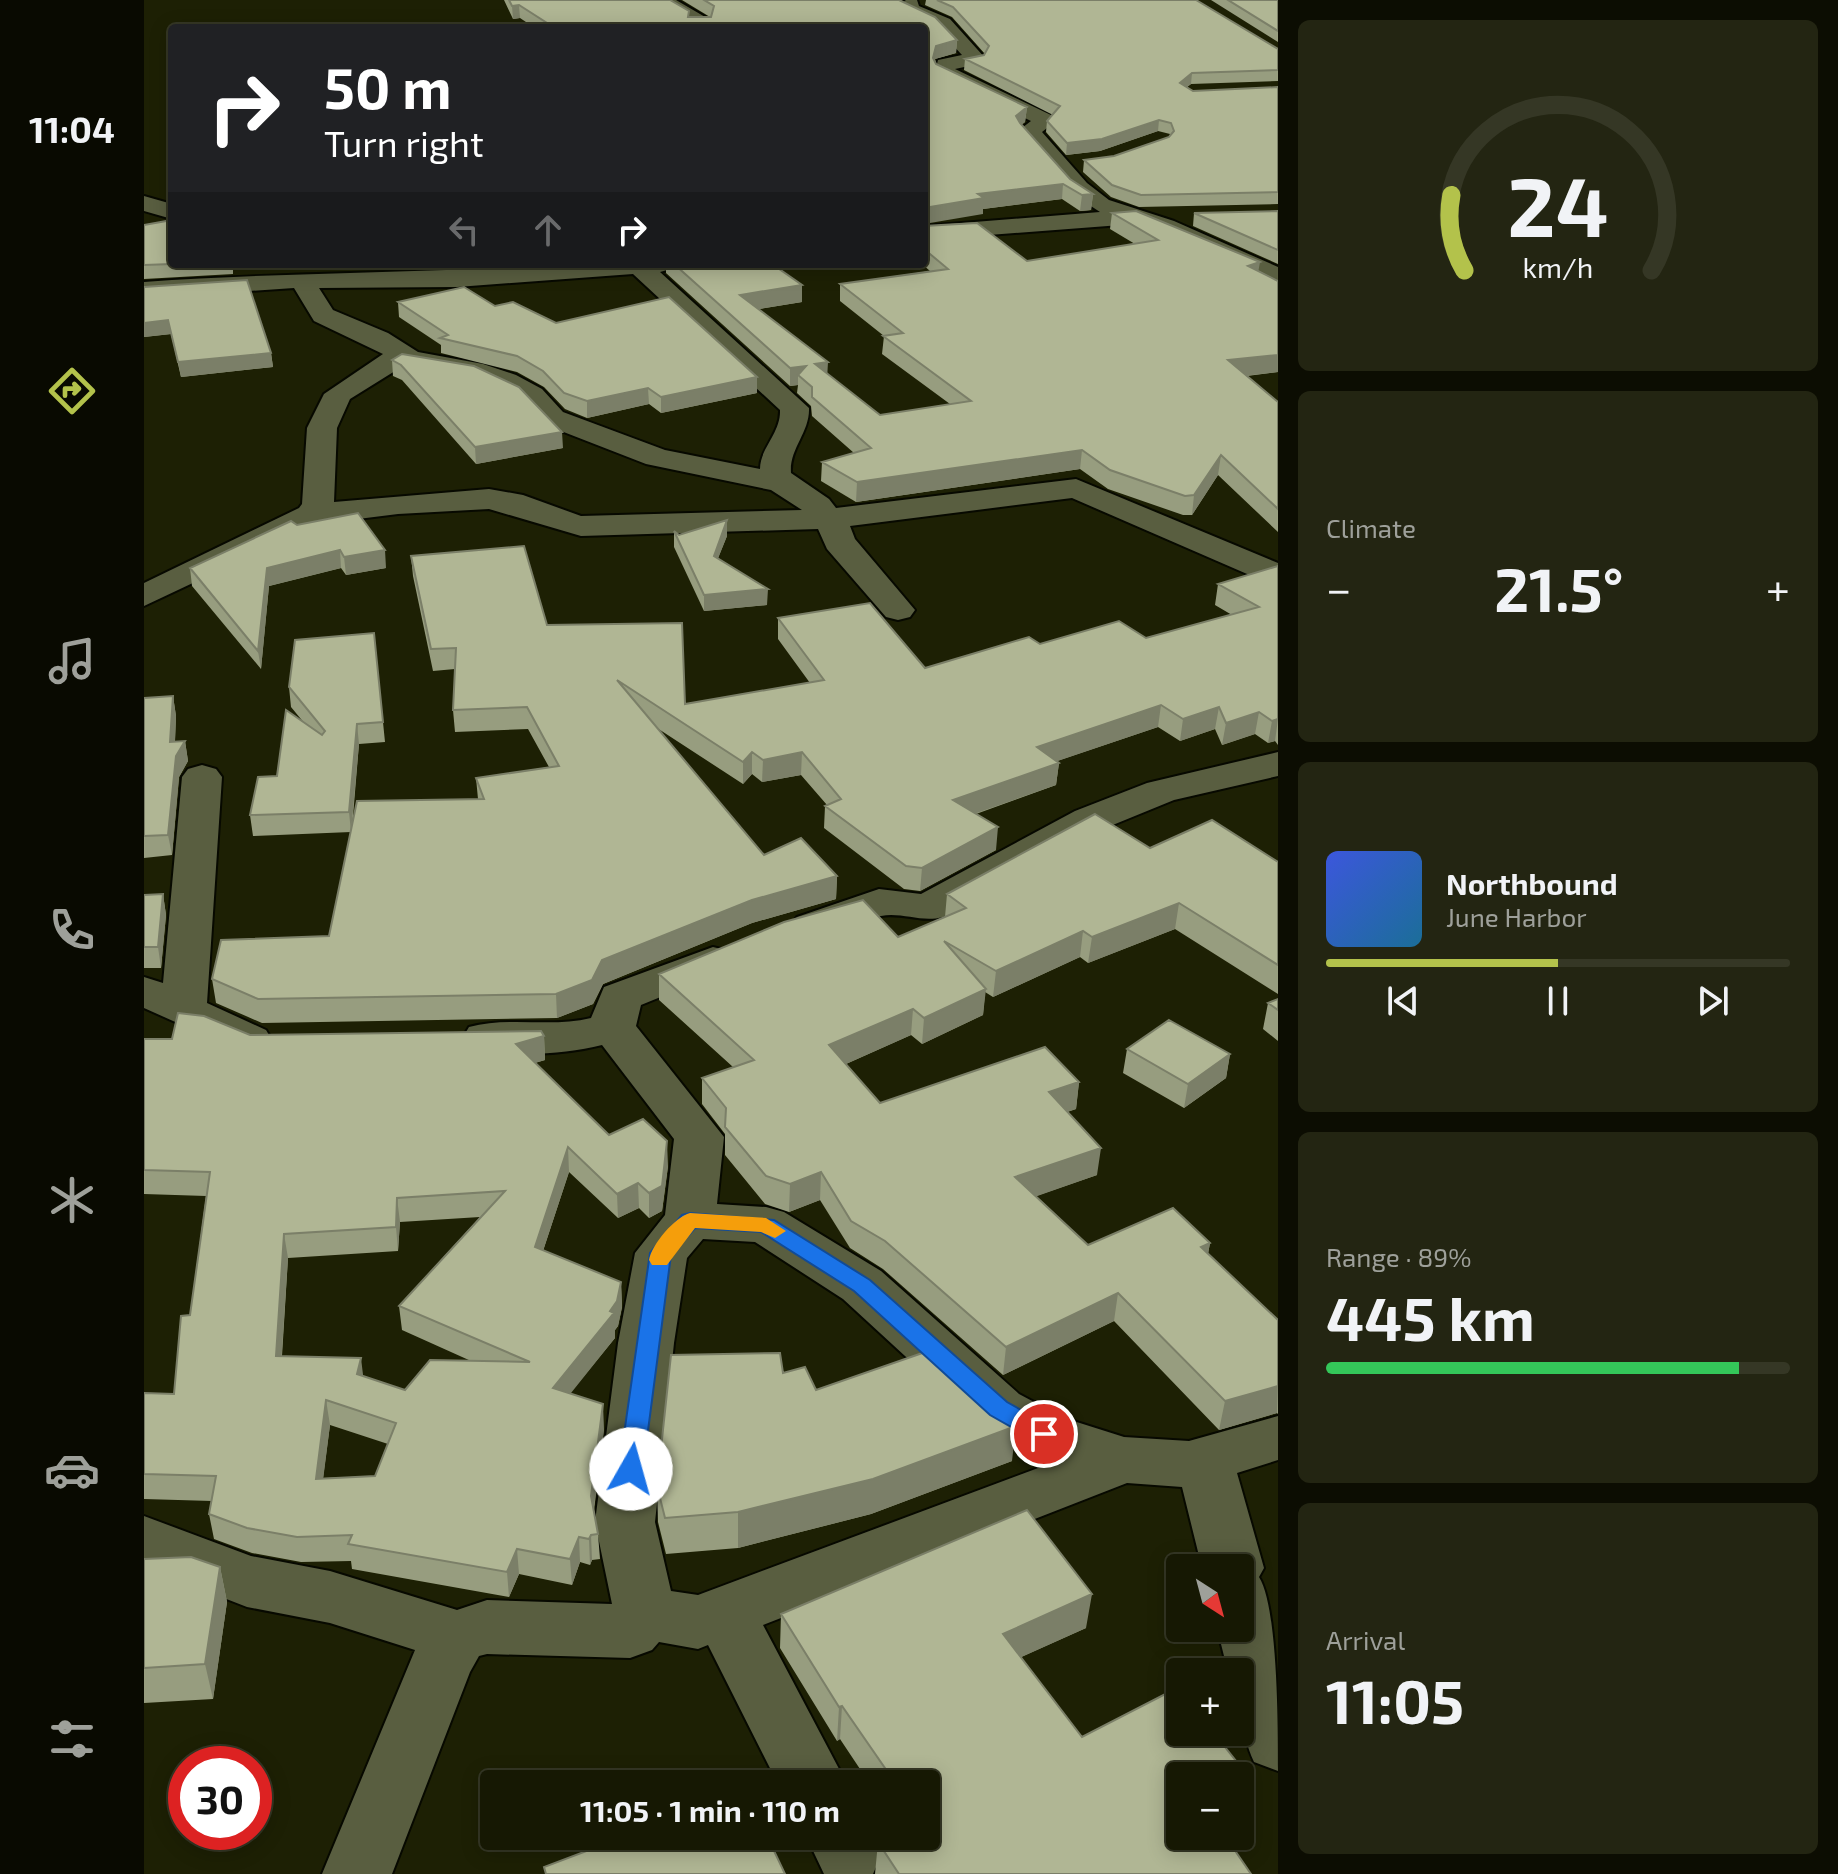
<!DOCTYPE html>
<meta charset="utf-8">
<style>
body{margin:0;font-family:"Exo 2",sans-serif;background:#232512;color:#f1f3f6;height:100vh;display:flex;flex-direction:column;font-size:30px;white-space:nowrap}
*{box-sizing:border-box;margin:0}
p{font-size:26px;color:#9ea09a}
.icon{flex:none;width:44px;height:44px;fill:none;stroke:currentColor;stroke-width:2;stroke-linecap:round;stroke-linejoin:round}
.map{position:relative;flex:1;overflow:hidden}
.side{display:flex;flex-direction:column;gap:20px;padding:20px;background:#0c0d02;width:560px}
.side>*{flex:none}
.hud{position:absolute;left:24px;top:24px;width:760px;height:244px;border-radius:8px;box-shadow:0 4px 20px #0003,0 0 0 2px #353725;background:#202124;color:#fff;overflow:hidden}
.needle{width:52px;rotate:144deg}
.tools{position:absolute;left:1022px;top:1554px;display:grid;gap:16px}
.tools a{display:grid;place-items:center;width:88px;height:88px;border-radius:8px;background:#161803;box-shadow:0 4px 20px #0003,0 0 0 2px #353725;font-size:40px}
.speed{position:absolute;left:24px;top:1746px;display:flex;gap:16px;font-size:40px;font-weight:700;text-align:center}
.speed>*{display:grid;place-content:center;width:104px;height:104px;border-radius:50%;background:#161803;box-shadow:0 4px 20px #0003,0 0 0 2px #353725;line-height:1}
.speed .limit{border:12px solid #d22;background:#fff;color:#111}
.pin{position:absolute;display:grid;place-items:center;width:68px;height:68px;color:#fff;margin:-34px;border:4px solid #fff;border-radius:50%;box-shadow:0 2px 8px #0007}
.me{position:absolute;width:88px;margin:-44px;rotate:7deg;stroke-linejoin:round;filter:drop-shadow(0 0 6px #0008)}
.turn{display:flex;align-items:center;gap:28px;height:168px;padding:0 24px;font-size:36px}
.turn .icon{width:104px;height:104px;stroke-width:2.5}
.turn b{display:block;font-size:56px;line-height:68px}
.lanes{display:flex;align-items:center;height:76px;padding:0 24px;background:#0003;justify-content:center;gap:40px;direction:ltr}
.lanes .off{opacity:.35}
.big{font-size:60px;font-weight:700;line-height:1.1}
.side .tile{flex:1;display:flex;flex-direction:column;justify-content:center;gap:12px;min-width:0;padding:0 28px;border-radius:12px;background:#232512}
.side .dial{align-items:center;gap:0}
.dial svg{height:208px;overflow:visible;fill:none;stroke:#353725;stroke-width:7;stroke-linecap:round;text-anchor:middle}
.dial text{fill:#f1f3f6;stroke:none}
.song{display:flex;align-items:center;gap:24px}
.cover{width:96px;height:96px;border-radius:12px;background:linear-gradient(135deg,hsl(230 70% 55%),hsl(200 70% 35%))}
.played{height:8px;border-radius:4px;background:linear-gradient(90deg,#b3c24b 50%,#353725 50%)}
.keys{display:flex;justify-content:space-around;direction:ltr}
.heat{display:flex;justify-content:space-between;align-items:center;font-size:44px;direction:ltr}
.charge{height:12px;border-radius:6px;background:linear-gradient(90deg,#34c759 89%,#353725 0)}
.trip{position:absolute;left:336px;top:1770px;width:460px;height:80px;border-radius:8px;background:#161803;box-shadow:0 4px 20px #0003,0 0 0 2px #353725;font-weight:700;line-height:80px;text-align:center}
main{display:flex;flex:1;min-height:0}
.tab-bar{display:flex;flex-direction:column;width:144px;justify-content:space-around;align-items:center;background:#090a01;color:#9ea09a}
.tab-bar .icon{width:56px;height:56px}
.tab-bar .active{color:#b3c24b}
.tab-bar b{font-size:36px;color:#f1f3f6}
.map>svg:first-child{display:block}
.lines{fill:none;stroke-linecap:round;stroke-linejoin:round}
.street-casing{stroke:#070900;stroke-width:4}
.street{fill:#595e40;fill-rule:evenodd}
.wall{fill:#979d7f;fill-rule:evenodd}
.shaded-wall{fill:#7b7f68}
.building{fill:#b0b694;stroke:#7b7f68;stroke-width:2;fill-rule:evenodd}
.route{fill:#1a73e8;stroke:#114b97;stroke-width:2}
.slow{fill:#f59e0b}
</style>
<main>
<nav class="tab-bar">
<b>11:04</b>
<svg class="icon active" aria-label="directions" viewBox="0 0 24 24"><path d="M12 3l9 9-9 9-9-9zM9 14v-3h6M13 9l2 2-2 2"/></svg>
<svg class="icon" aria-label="music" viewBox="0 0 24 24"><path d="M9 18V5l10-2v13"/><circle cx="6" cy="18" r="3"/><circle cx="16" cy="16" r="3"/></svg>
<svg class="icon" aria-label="phone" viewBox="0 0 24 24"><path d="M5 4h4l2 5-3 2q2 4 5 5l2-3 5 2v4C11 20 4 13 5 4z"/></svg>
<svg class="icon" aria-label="climate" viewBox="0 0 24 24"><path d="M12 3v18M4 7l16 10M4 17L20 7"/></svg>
<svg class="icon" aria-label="car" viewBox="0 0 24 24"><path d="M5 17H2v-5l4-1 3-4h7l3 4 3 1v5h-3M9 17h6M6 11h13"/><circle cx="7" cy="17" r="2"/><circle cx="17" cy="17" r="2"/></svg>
<svg class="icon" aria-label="filters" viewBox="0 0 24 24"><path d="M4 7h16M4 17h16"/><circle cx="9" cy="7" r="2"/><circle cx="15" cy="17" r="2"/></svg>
</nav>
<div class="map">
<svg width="1134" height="1874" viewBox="0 0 1134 1874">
<rect width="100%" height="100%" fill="#1d2004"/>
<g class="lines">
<g class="street-casing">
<path id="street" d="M509,0H532L568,21L564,28H546L549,23Z
M762,0H773L775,6L806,19L842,59L839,63L811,69L909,116L913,120L898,132L943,183L965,200L1030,221L1134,267V284L990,224L780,240V226L956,212L927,193L877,136L874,131L887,121L794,76L791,72L794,60L818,55L792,27L756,11L753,7Z
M0,196L28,204V219L0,211Z
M414,264H531L527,269L516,272L665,408C666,432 645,449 647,473L685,499L692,508L932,479L1134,563V577L1122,580L1110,577L928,498L706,526L711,539L771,610L766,617L754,620L742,617L683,549L674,529L437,536L345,509L254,514L174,524L0,606V583L155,508L158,504L163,428L180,394L239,354L170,321L150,288L0,298V282C138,272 276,274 414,264ZM489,274L636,410C637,433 616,448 616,469L521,450L419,412L398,389L372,375L339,364L274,352L244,333L189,310L175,288L313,287ZM259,366L332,379L378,401L399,424L502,464L627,490L658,510L437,516L379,495L345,489L190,502L193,428L206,399Z
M1134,752V776L1030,800L959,829L799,917C778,923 758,912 737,916C707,921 684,943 653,935L646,926L653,917L735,889L777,894L931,811L1003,783Z
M58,765L72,769L78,777L63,1003L122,1030L128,1040L122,1050L105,1055L0,1008V977L19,983L38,777L44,769Z
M569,947L585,951L591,960L585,969L497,1005L492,1026L580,1137L573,1204L622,1207L640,1212L737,1271L875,1394L920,1418L980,1437L1045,1441L1134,1416V1460L1093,1473L1120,1568L1115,1577C1134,1607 1134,1726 1134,1771L1110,1762C1096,1731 1096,1705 1096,1672H1084L1073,1628H1096V1568H1058L1038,1487L983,1483L619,1625L703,1784H634L564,1645L554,1649L515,1642L508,1650L486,1658L343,1654L335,1656L326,1672L248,1874H178L271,1650L186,1623L103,1607L0,1567V1516L107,1556L186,1571L313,1610L343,1600L468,1604L451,1522L474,1343L491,1253L521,1215L530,1139L458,1045C418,1055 365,1058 325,1047L319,1037L325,1027C365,1016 407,1028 447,1018L460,987ZM559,1239L611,1242L699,1299L835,1424L880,1450L913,1461L554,1595L527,1591L511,1522L530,1343L543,1258Z
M662,1836H732L739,1851L729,1874H680Z"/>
</g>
<use href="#street" class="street"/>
</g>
<path class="wall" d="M360,0H526L545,11V17H566L538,0H755L813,40L812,53L791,59L792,64L883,107L881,122L877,125L926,179L949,194L947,210L936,211L918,199L839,209V214L780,28H391L376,18L369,19Z
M782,0H1052L1134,49V81L1047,84L1043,87L1049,91L1134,87V204L995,207L967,197L939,172L940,160L970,156L1025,137L1026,134L1014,131L956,151L922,155L902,132L903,121L909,115L820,70L821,59L840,55L841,54L808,17L781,5Z
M1067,0H1134V42Z
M1134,211V264L1049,226L1050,213Z
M968,213L1115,271L1134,281V372L1103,376L1134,402V532L1074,475L1048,515H1039L964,489L936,469L712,502L677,481L678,462L710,453L668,416L667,406L653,393L654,385L646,386L522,273V264H628L658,285V302L615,309L683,374L736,415L806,404L738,354L740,336L696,301V284L786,271L778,264H780V226L883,261L991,244L966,229Z
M0,225L28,264H89V274L0,279Z
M0,287L127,353L129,367L37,377L27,334L0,337Z
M254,302L351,306L412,323L613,393L517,413L505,404L443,418L421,409L400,387L373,372L297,353V345L255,317Z
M248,360L419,448L332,464L258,380L249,376Z
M153,525L242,568L202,575L197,568L125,586L117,669L48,586L46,568Z
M530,531L535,535L583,536L574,558L623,605L560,611L530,547Z
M267,556L403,625L541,704L666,683L634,639V618L781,668L896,644L1002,638L1088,615L1071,605L1074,584L1134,566V745L1131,741L1124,743L1111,734L1078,745L1071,729L1036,741L1014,727L913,761L915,763L912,785L832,814L852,850L776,891L760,889L680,828L681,806L683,805L657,775L618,782L608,774L599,784L513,728L620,855L693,876L692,899L608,923L459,984L449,1004L413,1018L118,1023L72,1003L68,979L185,936L207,832L109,836L106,815L133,776L161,724L147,707L145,687L230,633L241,742L215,744L208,828L334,799L332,778L405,767L384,729L311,732L309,710L311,669L289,671L269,576Z
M29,696L32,716L31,742L41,741L44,761L35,777L28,855L0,858V698Z
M1006,848L1134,862V994L1031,929L944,963L936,957L849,997L841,992L839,1015L778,1044L767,1035L702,1064L736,1103L935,1082L932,1109L923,1112L953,1175L892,1196L944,1245L1066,1243L1064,1254L1134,1320V1414L1133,1413L1075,1430L970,1321L859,1375L739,1269L706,1248L676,1200L645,1212L621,1204L581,1155V1134L558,1104V1078L589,1067L515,1000V974L754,937L801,917L803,894Z
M19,894L22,915L17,968H0V895Z
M1134,999V1041L1119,1029L1124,1003Z
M106,1035L400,1036L401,1060L391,1063L465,1135L524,1166L518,1211L505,1218L495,1208L474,1218L425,1172L399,1251L477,1282L478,1307L474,1326L471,1330V1338L426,1393L460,1429L450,1510L454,1534L456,1559L448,1560L446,1565L436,1562L428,1585L375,1574L365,1597L208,1569L207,1561L157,1562L108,1553L70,1539L65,1514L68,1501L0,1499V1393L30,1394L46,1315L62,1196L0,1194V1039ZM336,1217L255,1306L258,1330L327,1361L261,1390L220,1376L138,1356L144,1258L254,1251L256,1222ZM186,1425L244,1444L231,1476L179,1478Z
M983,1049L1086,1054L1082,1078L1040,1108L979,1073Z
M639,1373L672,1390L868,1461L727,1514L594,1548L522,1554L514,1522L513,1486Z
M0,1559L76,1567L83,1602L69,1699L0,1703Z
M637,1614L942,1628L877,1657L938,1737L1036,1776L1107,1874H731L734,1842L782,1836V1784H726L696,1739L693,1741L636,1648Z"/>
<path class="shaded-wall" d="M375,5L376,18L369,19L368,6Z
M813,40L812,53L791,59L788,71L789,58L792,46Z
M1048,73L1047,84L1034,94L1036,83Z
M883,107L881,122L871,130L872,116Z
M1015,120L1014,131L956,151L922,155L923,143Z
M919,184L918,199L839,209V214L780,224V208L834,194Z
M949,194L947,210L936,211L938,195Z
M1116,262L1113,279L1104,266Z
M658,285V302L596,312V295Z
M24,320L27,334L0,337V323Z
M127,353L129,367L37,377L34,362Z
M1134,355V372L1082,378L1084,360Z
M684,362L683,380L671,364Z
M662,366L654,375V385L646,386V368Z
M613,377V393L517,413V397Z
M504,388L505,404L443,418V401Z
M418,432L419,448L332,464L331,447Z
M938,450L936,469L712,502L713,482Z
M1077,455L1074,475L1048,515L1050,495Z
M583,520V536L569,571L570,556Z
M196,550L197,568L125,586L117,669L114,651L123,568Z
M241,550L242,568L202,575L200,557Z
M624,589L623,605L560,611V595Z
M29,696L32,716L30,762L26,742Z
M1017,705L1014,727L890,769L893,747Z
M1075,707L1071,729L1036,741L1039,719Z
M1115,712L1111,734L1078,745L1082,723Z
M1134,719L1131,741L1124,743L1128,721Z
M213,724L215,744L207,832L205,812Z
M41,741L44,761L35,777L28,855L24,835L32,756Z
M608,752V774L599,784V762Z
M658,752L657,775L618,782L619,760Z
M915,763L912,785L807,822L809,800Z
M854,827L852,850L776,891L778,868Z
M693,876L692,899L608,923L459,984L449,1004L413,1018L412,994L458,960L608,900Z
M19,894L22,915L17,968L14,947Z
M1035,903L1031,929L944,963L948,937Z
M939,931L936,957L849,997L852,971Z
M842,989L839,1015L778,1044L780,1018Z
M769,1009L767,1035L684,1072L685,1045Z
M400,1036L401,1060L373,1068L372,1044Z
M1086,1054L1082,1078L1040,1108L1044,1084Z
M935,1082L932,1109L902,1119L905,1092Z
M523,1141L524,1166L518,1211L505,1218V1193Z
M424,1147L425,1172L392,1272L391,1247Z
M957,1148L953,1175L868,1205L871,1177Z
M677,1172L676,1200L645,1212L646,1184Z
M494,1183L495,1208L474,1218L473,1194Z
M253,1198L256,1222L254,1251L252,1227Z
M140,1234L144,1258L136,1381L132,1356Z
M1066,1243L1061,1270L1057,1247Z
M477,1282L478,1307L474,1326L471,1330V1338L411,1413L409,1388L466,1311Z
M974,1293L970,1321L859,1375L862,1347Z
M217,1358L220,1383L213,1374Z
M1134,1386L1133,1413L1075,1430L1081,1401Z
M182,1400L186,1425L176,1504L172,1479Z
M459,1404L460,1429L448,1522L447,1496Z
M872,1426L868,1461L727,1514L594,1548V1512Z
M447,1535L448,1560L446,1565L445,1539Z
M435,1537L436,1562L428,1585L426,1559Z
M373,1549L375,1574L365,1597L363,1572Z
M76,1567L83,1602L69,1699L61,1664Z
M948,1594L942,1628L855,1667L859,1634Z
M698,1706L696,1739L693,1741L695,1707Z
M1092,1761L1088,1776H1063Z"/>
<path class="building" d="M365,0H526L545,11L544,17H567L570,6L560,0H755L791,17L813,40L792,46L789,58L792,64L883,107L872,116L876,123L926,179L949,194L938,195L919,184L834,194L840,198L780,208V28H411L375,5L368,6Z
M793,0H1052L1134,49V70L1048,73L1036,83L1049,91L1134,87V192L997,195L968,185L940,160L970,156L1025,137L1030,131L1027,123L1015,120L958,139L923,143L903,121L916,106L821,59L840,55L845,46L809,7Z
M1084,0H1134V31Z
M992,211L1116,262L1104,266L1134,281V355L1084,360L1134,402V509L1077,455L1050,495L1041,496L966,470L938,450L713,482L678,462L727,448L668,397V387L654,375L662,366L646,368L530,264H628L658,285L596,295L684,362L671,364L736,415L827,401L739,336L759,333L696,284L804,269L780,249V226L833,223L883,261L1014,240L968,213Z
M1134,211V250L1050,213Z
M28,220V264L0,265V225Z
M103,280L127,353L34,362L24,320L0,323V287Z
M320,287L351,306L369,302L412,323L525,297L613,377L517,397L504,388L443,401L420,393L399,371L373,356L296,338L304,335L254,302Z
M258,354L330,366L375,387L418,432L331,447L257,365L248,360Z
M214,513L241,550L200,557L196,550L123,568L114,651L46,568L147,521L153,525Z
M583,520L570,556L624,589L560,595L530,531L535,535Z
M380,546L403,625L538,623L541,704L680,680L634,618L726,603L781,668L885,637L896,644L975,621L1002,638L1115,607L1074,584L1134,566V719L1128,721L1115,712L1082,723L1075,707L1039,719L1017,705L893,747L915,763L809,800L854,827L778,868L762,866L681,806L697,799L658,752L619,760L608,752L599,762L473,680L620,855L657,838L693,876L608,900L458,960L448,980L412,994L114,999L68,979L77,940L185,936L213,801L340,799L332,778L415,766L383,707L309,710L312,648L287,649L267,556Z
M230,633L239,722L213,724L205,812L106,815L114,777L133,776L142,710L178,735L181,731L145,687L151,640Z
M29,696L26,742L41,741L32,756L24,835L0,836V698Z
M951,814L1006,848L1068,820L1134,862V965L1035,903L948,937L939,931L852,971L800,941L842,989L780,1018L769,1009L685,1045L736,1103L901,1047L935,1082L905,1092L957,1148L871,1177L944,1245L1029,1208L1066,1243L1057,1247L1134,1320V1386L1081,1401L974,1293L862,1347L741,1241L707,1221L677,1172L646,1184L622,1176L581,1127L582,1108L558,1078L610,1060L515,974L640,922L719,900L754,937L822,908L803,894Z
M19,894L14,947H0V895Z
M1134,999V1010L1124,1003Z
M34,1013L60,1016L106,1035L397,1031L400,1036L372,1044L465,1135L499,1119L523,1141L518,1186L505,1193L494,1183L473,1194L424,1147L391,1247L477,1282L473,1301L466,1311L470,1313L409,1388L459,1404L447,1496L454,1534L447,1535L445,1539L435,1537L426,1559L373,1549L363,1572L204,1544L208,1535L153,1537L103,1528L65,1514L72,1476L0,1474V1393L30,1394L37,1316L46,1315L66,1172L0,1170V1039H28ZM361,1191L255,1306L386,1362L286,1360L261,1390L213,1374L217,1358L132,1356L140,1234L252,1227L253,1198ZM182,1400L252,1423L231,1476L172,1479Z
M1025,1020L1086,1054L1044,1084L983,1049Z
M790,1349L837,1391L854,1401L872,1426L729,1479L594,1512L521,1518L513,1486L527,1355L636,1353L639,1373L661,1367L672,1390Z
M883,1510L948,1594L859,1634L938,1737L1033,1688L1036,1691V1732H1069L1092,1761L1063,1776H1036V1836H1081L1107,1874H755L734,1842L745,1836H782V1784H752L698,1706L695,1707L637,1614Z
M47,1557L76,1567L61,1664L0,1668V1559Z
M482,1836H623L641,1874H402L400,1867Z"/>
<path class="route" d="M546,1213L630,1220L726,1280L863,1402L909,1428L912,1434L909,1441H892L846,1415L710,1291L617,1232L551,1228L527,1255L499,1469L496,1476L487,1478L478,1476L475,1469L506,1253L538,1215Z"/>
<path class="slow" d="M546,1213L622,1218L642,1231L631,1238L617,1232L551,1228L523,1265H508L505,1260C508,1244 531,1217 546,1213Z"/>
</svg>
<div class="tools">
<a><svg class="needle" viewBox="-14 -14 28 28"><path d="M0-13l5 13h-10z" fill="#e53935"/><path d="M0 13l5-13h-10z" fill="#9ea09a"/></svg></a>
<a>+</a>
<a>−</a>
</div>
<div class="speed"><div class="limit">30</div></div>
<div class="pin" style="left:900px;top:1434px;background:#d93025"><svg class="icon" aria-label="arrive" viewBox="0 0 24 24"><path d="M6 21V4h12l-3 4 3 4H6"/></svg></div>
<svg class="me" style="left:487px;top:1469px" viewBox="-20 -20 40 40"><circle r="19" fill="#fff"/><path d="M0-13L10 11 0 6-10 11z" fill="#1a73e8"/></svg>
<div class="trip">11:05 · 1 min · 110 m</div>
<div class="hud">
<div class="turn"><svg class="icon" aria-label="right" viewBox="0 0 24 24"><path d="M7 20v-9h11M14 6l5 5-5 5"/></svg><div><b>50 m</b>Turn right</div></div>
<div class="lanes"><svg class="icon off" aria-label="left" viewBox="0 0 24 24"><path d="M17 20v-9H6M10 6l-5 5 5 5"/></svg><svg class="icon off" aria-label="ahead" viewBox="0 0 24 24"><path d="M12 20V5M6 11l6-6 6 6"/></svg><svg class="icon" aria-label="right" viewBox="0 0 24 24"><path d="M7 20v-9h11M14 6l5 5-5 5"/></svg></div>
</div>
</div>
<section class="side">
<div class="tile dial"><svg viewBox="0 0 100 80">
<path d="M14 69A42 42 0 1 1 86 69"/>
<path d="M14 69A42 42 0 0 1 9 40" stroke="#b3c24b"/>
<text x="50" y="56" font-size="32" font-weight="700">24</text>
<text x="50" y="72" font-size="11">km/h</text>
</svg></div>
<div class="tile"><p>Climate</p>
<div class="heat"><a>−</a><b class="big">21.5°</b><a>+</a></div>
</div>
<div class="tile">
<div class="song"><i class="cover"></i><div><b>Northbound</b><p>June Harbor</p></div></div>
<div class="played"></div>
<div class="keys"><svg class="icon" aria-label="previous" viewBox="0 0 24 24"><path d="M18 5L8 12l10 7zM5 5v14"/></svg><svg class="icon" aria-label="pause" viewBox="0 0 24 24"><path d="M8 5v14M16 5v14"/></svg><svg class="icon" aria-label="next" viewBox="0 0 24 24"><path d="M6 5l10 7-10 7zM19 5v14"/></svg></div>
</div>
<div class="tile"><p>Range · 89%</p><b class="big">445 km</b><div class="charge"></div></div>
<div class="tile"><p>Arrival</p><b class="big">11:05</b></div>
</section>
</main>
